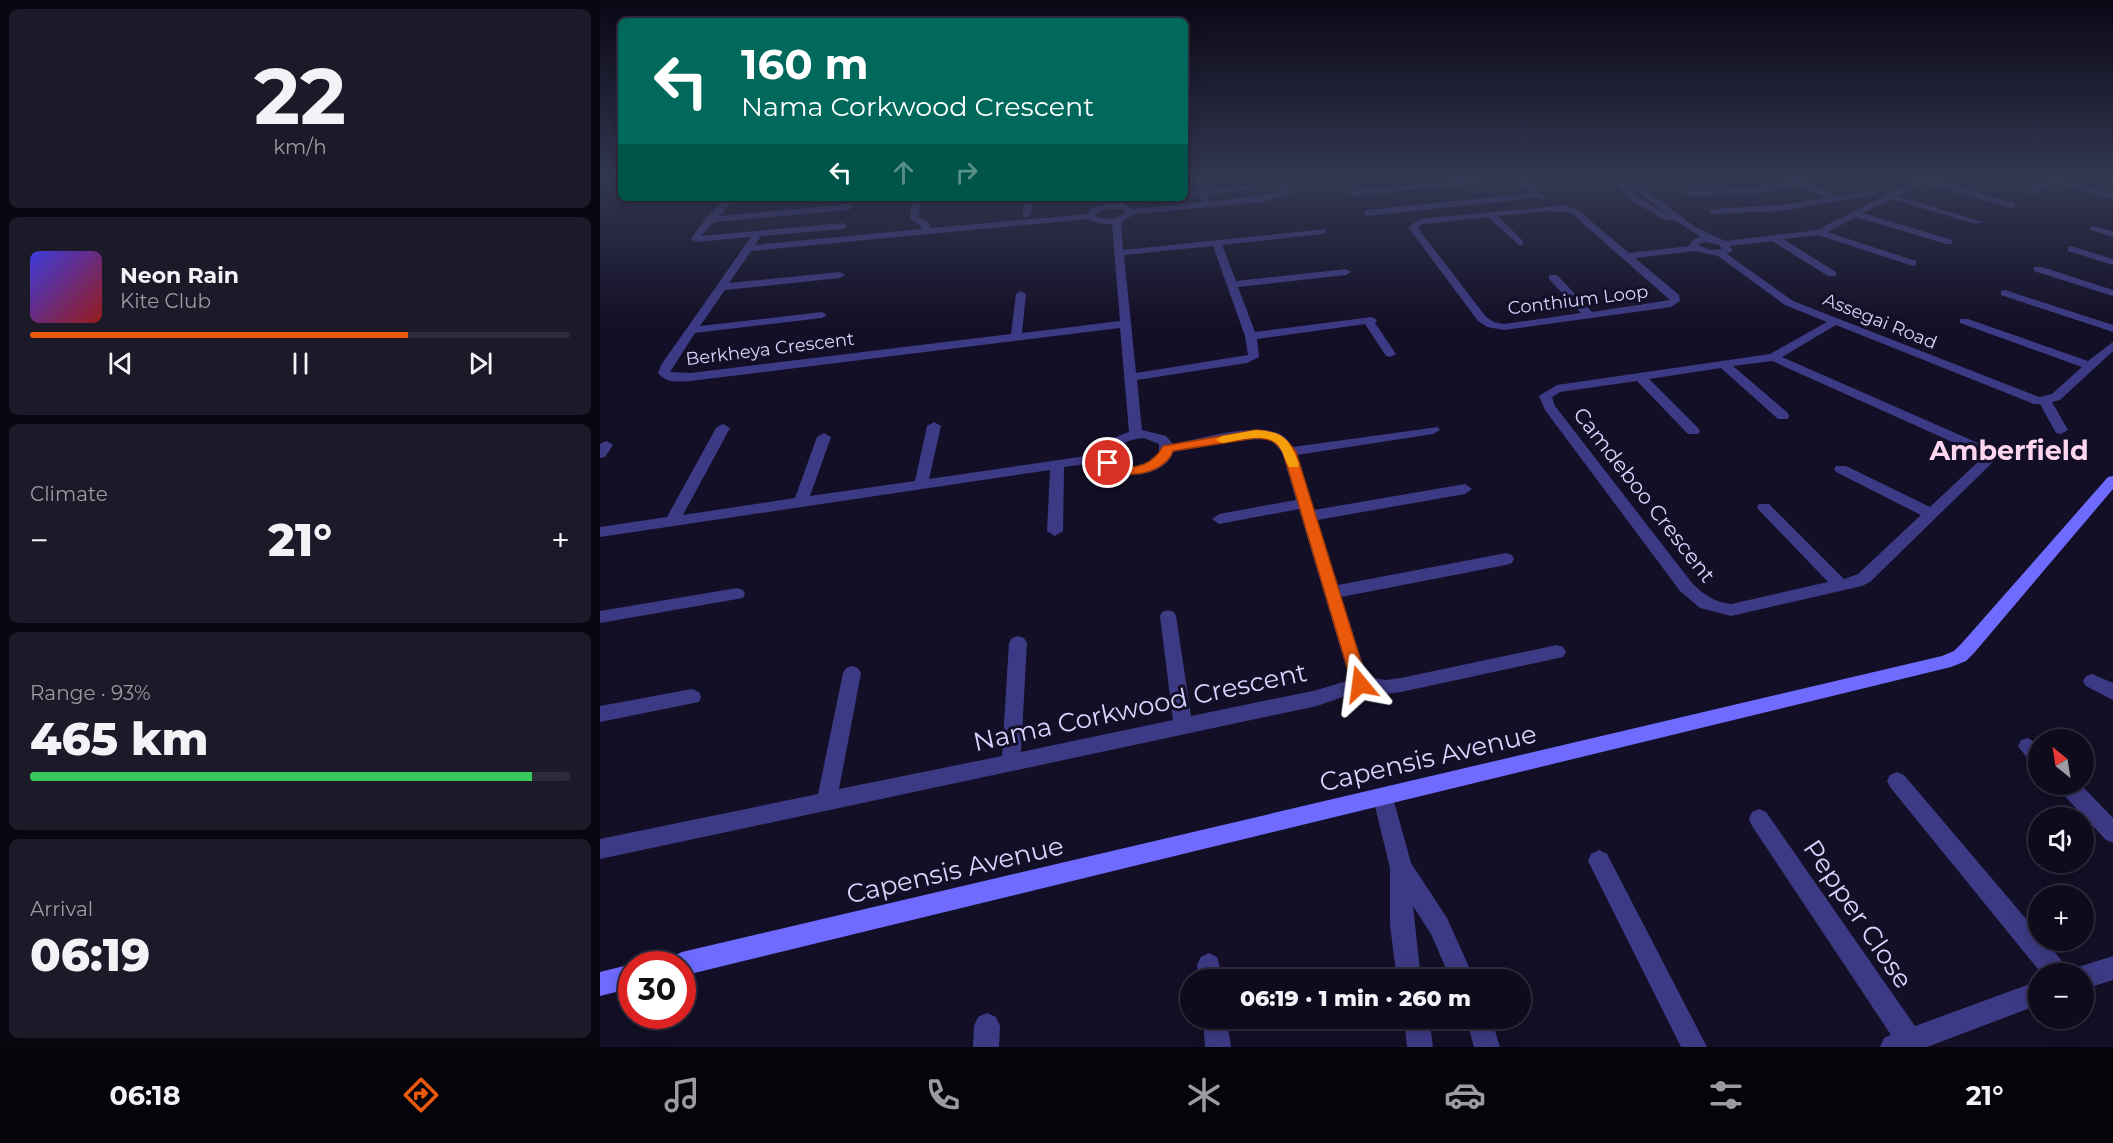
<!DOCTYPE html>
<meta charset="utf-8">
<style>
body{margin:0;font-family:Montserrat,sans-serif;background:#1c1929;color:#f1f3f6;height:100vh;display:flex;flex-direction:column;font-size:22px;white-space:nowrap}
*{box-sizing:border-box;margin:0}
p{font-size:20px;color:#9b9ba3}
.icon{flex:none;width:33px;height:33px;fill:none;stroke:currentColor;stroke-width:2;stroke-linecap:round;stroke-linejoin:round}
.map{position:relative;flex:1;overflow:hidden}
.sheet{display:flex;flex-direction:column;gap:9px;padding:9px;background:#08060f;width:600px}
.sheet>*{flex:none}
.banner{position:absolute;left:18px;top:18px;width:570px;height:183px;border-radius:9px;box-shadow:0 3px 15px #0003,0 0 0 2px #2e2b3b;background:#00695c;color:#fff;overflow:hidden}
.needle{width:39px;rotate:330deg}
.tools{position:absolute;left:1428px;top:729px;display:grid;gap:12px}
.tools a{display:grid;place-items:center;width:66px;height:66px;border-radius:50%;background:#0e0b1c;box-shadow:0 3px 15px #0003,0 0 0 2px #2e2b3b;font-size:30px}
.speed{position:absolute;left:18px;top:951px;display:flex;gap:12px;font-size:30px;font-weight:700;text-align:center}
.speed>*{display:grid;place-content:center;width:78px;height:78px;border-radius:50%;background:#0e0b1c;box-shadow:0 3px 15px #0003,0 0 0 2px #2e2b3b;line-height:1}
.speed .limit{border:9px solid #d22;background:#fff;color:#111}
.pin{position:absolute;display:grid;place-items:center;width:51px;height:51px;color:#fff;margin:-26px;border:3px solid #fff;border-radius:50%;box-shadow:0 2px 6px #0007}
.me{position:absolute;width:66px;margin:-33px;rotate:344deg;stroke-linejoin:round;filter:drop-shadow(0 0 4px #0008)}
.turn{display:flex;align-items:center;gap:21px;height:126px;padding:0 24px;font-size:27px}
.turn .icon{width:78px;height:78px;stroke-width:2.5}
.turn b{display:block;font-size:42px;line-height:51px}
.lanes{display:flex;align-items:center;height:57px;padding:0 24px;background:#0003;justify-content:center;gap:30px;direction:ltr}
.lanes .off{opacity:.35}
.big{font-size:45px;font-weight:800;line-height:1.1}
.sheet .widget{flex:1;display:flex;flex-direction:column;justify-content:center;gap:9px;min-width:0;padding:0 21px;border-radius:9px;background:#1c1929}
.sheet .dial{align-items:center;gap:0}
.dial b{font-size:78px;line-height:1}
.song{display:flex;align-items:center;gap:18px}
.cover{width:72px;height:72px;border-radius:9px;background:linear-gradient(135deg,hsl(240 70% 55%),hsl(0 70% 35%))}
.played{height:6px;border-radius:3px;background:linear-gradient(90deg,#ea580c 70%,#2e2b3b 70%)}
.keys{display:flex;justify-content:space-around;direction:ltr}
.heat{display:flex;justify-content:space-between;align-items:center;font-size:33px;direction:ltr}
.charge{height:9px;border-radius:4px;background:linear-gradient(90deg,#34c759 93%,#2e2b3b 0)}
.trip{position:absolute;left:580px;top:969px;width:351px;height:60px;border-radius:30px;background:#0e0b1c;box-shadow:0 3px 15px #0003,0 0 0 2px #2e2b3b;font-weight:800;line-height:60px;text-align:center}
.menu{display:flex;height:96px;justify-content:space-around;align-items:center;background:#06040b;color:#9b9ba3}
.menu .icon{width:42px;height:42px}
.menu .on{color:#ea580c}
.menu b{font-size:27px;color:#f1f3f6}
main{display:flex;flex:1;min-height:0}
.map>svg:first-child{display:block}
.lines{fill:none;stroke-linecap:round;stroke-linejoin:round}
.street{fill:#3d3a85;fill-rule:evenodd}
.secondary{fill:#6f6bff;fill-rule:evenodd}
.route{fill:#ea580c;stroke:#983908;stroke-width:1.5}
.slow{fill:#f59e0b}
.labels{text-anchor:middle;stroke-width:6;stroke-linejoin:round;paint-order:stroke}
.far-street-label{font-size:18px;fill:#d9d4ff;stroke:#130f26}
.street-label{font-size:21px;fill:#d9d4ff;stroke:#130f26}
.near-street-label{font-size:26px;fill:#d9d4ff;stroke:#130f26}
.district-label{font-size:27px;font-weight:bold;fill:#ffd6f0;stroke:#130f26}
</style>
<main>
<section class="sheet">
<div class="widget dial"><b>22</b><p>km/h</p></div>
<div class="widget">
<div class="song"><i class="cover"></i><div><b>Neon Rain</b><p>Kite Club</p></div></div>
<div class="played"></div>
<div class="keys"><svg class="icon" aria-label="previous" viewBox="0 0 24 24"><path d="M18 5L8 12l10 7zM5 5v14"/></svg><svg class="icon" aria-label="pause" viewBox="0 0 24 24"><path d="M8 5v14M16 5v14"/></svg><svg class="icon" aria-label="next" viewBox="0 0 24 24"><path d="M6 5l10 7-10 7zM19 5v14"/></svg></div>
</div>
<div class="widget"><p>Climate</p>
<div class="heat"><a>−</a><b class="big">21°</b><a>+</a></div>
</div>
<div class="widget"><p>Range · 93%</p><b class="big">465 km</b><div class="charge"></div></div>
<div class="widget"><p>Arrival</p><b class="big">06:19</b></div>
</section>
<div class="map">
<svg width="1513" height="1047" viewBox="0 0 1513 1047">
<rect width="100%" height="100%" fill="#130f26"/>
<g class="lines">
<path class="street" d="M593,178H601L606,190L650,186L654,188L650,190L608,194L610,202L681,192L674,178H682L690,194L662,202L535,214L521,222L523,250L725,229V233L722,234L622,245L636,281L746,269L751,272L746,275L638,287L655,332L772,317L777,320L775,323L796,354L790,357L786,356L765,324L657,339L659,357L647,363L537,380L542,430L566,436L573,444C601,439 654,422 680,434C686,437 689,442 693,447L838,427L840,430L833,434L697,455L714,510L865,484L872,489L865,494L717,520L738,585L906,553L912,555L914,559L912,563L906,565L741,597L767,677L786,680L801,678L957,645L963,647L966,652L963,657L801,692L786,694L760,691L717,706L0,859V839L218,794L243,673L246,668L252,666L258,668L261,673L239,789L402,756L409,643L412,638L418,636L424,638L427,643L421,752L573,720L560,616L562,612L568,610L574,612L576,616L591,716L717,690L750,680L699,509L619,524L612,519L619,514L696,500L682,452L670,439L638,440L573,452C567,476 516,484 502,462L464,467L463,531L455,536L447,531L450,470L0,537V527L67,517L116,428L123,424L130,428L83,515L195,498L217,437L224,433L231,437L210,496L315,481L327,426L334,422L341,426L329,479L500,454L511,439L529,432L520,328L90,381C78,382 66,383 58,373L61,365L151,237L96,242L91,239L106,218L126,198H173L169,201L130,204L119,216L249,204L253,207L249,210L114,222L101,236L243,223L248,226L243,229L161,236L155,245L321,229V226L310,218L312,198H320L319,217L329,223L331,228L488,214L490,209L508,203H523L534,209L603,202L599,195L585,197V191L598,190ZM509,209H521L527,212L513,219L496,217L497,213ZM487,219L502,224H512L520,321L422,333L426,294L421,291L416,294L411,334L90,373L70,372L95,333L222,318L227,315L222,312L100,326L125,290L240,278L245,275L240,272L129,283L151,251ZM613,246L645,336L648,355L536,373L524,255ZM544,438L559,444V454C547,465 524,475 513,457C518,443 530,439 544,438Z
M884,178H913L909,180L753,196L749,193L753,190Z
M915,178H924L944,196V200L936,198L767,216L763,213L767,210L931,193Z
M1009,178H1018L1037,196L1066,214L1021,178H1030L1095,227L1125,241L1217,230L1320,178H1330L1414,203V207L1411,208L1323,183L1298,196L1383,222L1376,224L1291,199L1263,213L1352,240V244H1346L1256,217L1227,232L1316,261V265L1313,266L1218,235L1183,239L1236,272V276H1228L1172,241L1130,246L1133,250L1127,254L1193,301L1439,397L1452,394L1482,367L1360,323V319H1368L1488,361L1513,342V351L1460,400L1452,402L1468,430L1461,434L1456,433L1440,404H1434L1236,325L1182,357L1378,443L1388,450L1393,462L1270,582L1262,586L1131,616L1100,608L1080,591L945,410L939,396L957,385L1170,354L1227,322L1185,305L1118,256L1095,251L1035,258L1079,295L1080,301L1071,307L904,330L887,327L878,321L808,227L820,219L964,205L977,209L1029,253L1089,246L1093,239L1101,237L1073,219L1066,221L1031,200ZM951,211L971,213L1070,300L992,312L957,275H949V279L981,313L904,324L894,322L886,317L818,228L822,224L888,217L920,246L923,245V241L898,216ZM1105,242L1119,245L1122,249L1110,250L1098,245ZM1172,361L1368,449L1377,455L1379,461L1330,507L1246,466H1236L1234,469L1236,472L1321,515L1258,574L1244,579L1169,504H1159L1157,507L1159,510L1228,582L1131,604C1114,602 1103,594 1092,583L955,406L952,397L960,392L1037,381L1088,434H1098L1100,431L1098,428L1049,379L1121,368L1178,419H1188L1189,416L1188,413L1133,366Z
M1211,178H1233L1208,183L1237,197L1273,191L1277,194L1181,211L1113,214L1110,213V209L1181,205L1227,198L1198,185L1154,194L1089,196L1085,193L1089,190L1153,189L1170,184Z
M1379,178H1388L1382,181Z
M1438,178H1452L1513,193V199L1454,183L1434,194H1428V190L1445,181Z
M426,198H434L430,215L426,218L422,215Z
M1491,226L1513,231V237L1491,230Z
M1471,246L1513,259V265L1468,251V247Z
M1434,267H1442L1513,290V296L1434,271Z
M1405,290L1513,325V332L1401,295V291Z
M6,441L13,445L5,457L0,458V444Z
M137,588L143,590L145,594L143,598L0,623V611Z
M1492,674L1513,683V700L1486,686L1483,681L1486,676Z
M92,689L99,692L101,697L99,702L0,722V706Z
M1428,738L1438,744V765L1431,763L1418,746L1421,740Z
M1297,772L1304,775L1438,933V940H1445L1466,966L1470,974H1442L1290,787L1287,781L1290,775Z
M1456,784H1480L1513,818V843L1506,840L1459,790Z
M783,789L790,791L793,798L811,863L847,918L875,980H851L831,934L813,906L821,980H797L790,925V868L773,798L776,791Z
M1159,809L1166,812L1315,1026L1438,981V1005L1327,1047H1280L1284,1038L1291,1035L1152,826L1149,819L1152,812Z
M999,850L1007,854L1107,1047H1081L988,861L991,854Z
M609,953L617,957L623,980H599L597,965L601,957Z
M1513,956V980L1484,989V974H1473L1475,968Z
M387,1013L396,1017L400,1026L399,1047H373L374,1026L378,1017Z
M603,1018H627L631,1047H605Z
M804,1018H829L833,1047H807Z
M866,1018H891L900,1047H874Z"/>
<path class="secondary" d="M1513,476V489L1374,653L1366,661L1351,667L82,976V964H70L74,956L82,952L1342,656L1354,651L1362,643L1508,477Z
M32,964V988L0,996V972Z"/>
</g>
<linearGradient id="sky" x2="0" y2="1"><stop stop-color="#0a0815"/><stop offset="0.55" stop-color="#333752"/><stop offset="1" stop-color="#333752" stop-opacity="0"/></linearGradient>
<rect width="1513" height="325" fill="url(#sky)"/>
<path class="route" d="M656,430C677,432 684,435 696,452L768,684L766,688L760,690L754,688L752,684L683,452C675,440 670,439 656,438L573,451C564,476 518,482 502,463L508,459C511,460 514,462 517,463C535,473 555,462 563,446Z"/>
<path class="slow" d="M656,430C685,432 689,439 699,464L698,467H689C685,461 683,451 678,445C665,431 638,441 622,443L616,440L622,436Z"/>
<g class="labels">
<g class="far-street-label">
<text transform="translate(978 300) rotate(-7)" y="6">Conthium Loop</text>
<text transform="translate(1280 321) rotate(22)" y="6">Assegai Road</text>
<text transform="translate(170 349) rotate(-7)" y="6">Berkheya Crescent</text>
</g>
<g class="street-label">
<text transform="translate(1044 495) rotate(52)" y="7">Camdeboo Crescent</text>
</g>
<g class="near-street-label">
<text transform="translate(540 707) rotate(-12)" y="9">Nama Corkwood Crescent</text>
<text transform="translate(828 758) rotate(-13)" y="9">Capensis Avenue</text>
<text transform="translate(355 870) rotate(-13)" y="9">Capensis Avenue</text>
<text transform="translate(1258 914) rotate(56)" y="9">Pepper Close</text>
</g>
<g class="district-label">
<text x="1409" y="460">Amberfield</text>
</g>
</g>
</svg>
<div class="tools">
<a><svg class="needle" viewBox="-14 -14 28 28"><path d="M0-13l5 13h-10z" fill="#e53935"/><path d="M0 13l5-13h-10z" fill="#9b9ba3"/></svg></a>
<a><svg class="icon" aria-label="sound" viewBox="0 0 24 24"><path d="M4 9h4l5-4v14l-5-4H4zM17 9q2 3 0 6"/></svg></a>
<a>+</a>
<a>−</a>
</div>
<div class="speed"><div class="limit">30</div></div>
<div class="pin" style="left:508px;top:463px;background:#d93025"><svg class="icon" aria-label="arrive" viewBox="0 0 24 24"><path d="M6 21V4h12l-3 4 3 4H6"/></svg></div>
<svg class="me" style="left:760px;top:684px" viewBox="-20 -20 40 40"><path d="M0-17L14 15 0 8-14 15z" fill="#ea580c" stroke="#fff" stroke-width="4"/></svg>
<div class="trip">06:19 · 1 min · 260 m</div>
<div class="banner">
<div class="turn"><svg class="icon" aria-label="left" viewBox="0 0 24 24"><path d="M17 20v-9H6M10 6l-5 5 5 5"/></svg><div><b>160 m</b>Nama Corkwood Crescent</div></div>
<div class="lanes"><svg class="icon" aria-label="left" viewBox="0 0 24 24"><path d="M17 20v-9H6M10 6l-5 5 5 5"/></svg><svg class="icon off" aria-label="ahead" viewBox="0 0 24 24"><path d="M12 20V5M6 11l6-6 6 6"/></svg><svg class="icon off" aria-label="right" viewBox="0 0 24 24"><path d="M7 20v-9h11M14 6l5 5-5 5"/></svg></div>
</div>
</div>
</main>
<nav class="menu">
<b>06:18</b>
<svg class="icon on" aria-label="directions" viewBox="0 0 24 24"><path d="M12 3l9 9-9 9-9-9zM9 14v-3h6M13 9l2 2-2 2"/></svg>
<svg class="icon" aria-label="music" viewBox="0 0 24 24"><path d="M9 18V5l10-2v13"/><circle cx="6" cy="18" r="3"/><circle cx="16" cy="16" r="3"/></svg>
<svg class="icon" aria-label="phone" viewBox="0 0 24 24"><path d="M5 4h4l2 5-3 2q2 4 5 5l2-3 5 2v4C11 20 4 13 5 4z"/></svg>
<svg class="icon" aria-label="climate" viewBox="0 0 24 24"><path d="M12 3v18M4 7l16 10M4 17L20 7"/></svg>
<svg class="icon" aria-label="car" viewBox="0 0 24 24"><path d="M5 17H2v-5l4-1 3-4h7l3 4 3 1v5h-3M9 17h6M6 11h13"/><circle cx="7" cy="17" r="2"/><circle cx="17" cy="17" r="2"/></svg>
<svg class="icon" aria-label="filters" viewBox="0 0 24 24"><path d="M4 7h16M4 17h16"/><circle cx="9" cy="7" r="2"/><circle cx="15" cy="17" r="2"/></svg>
<b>21°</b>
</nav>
